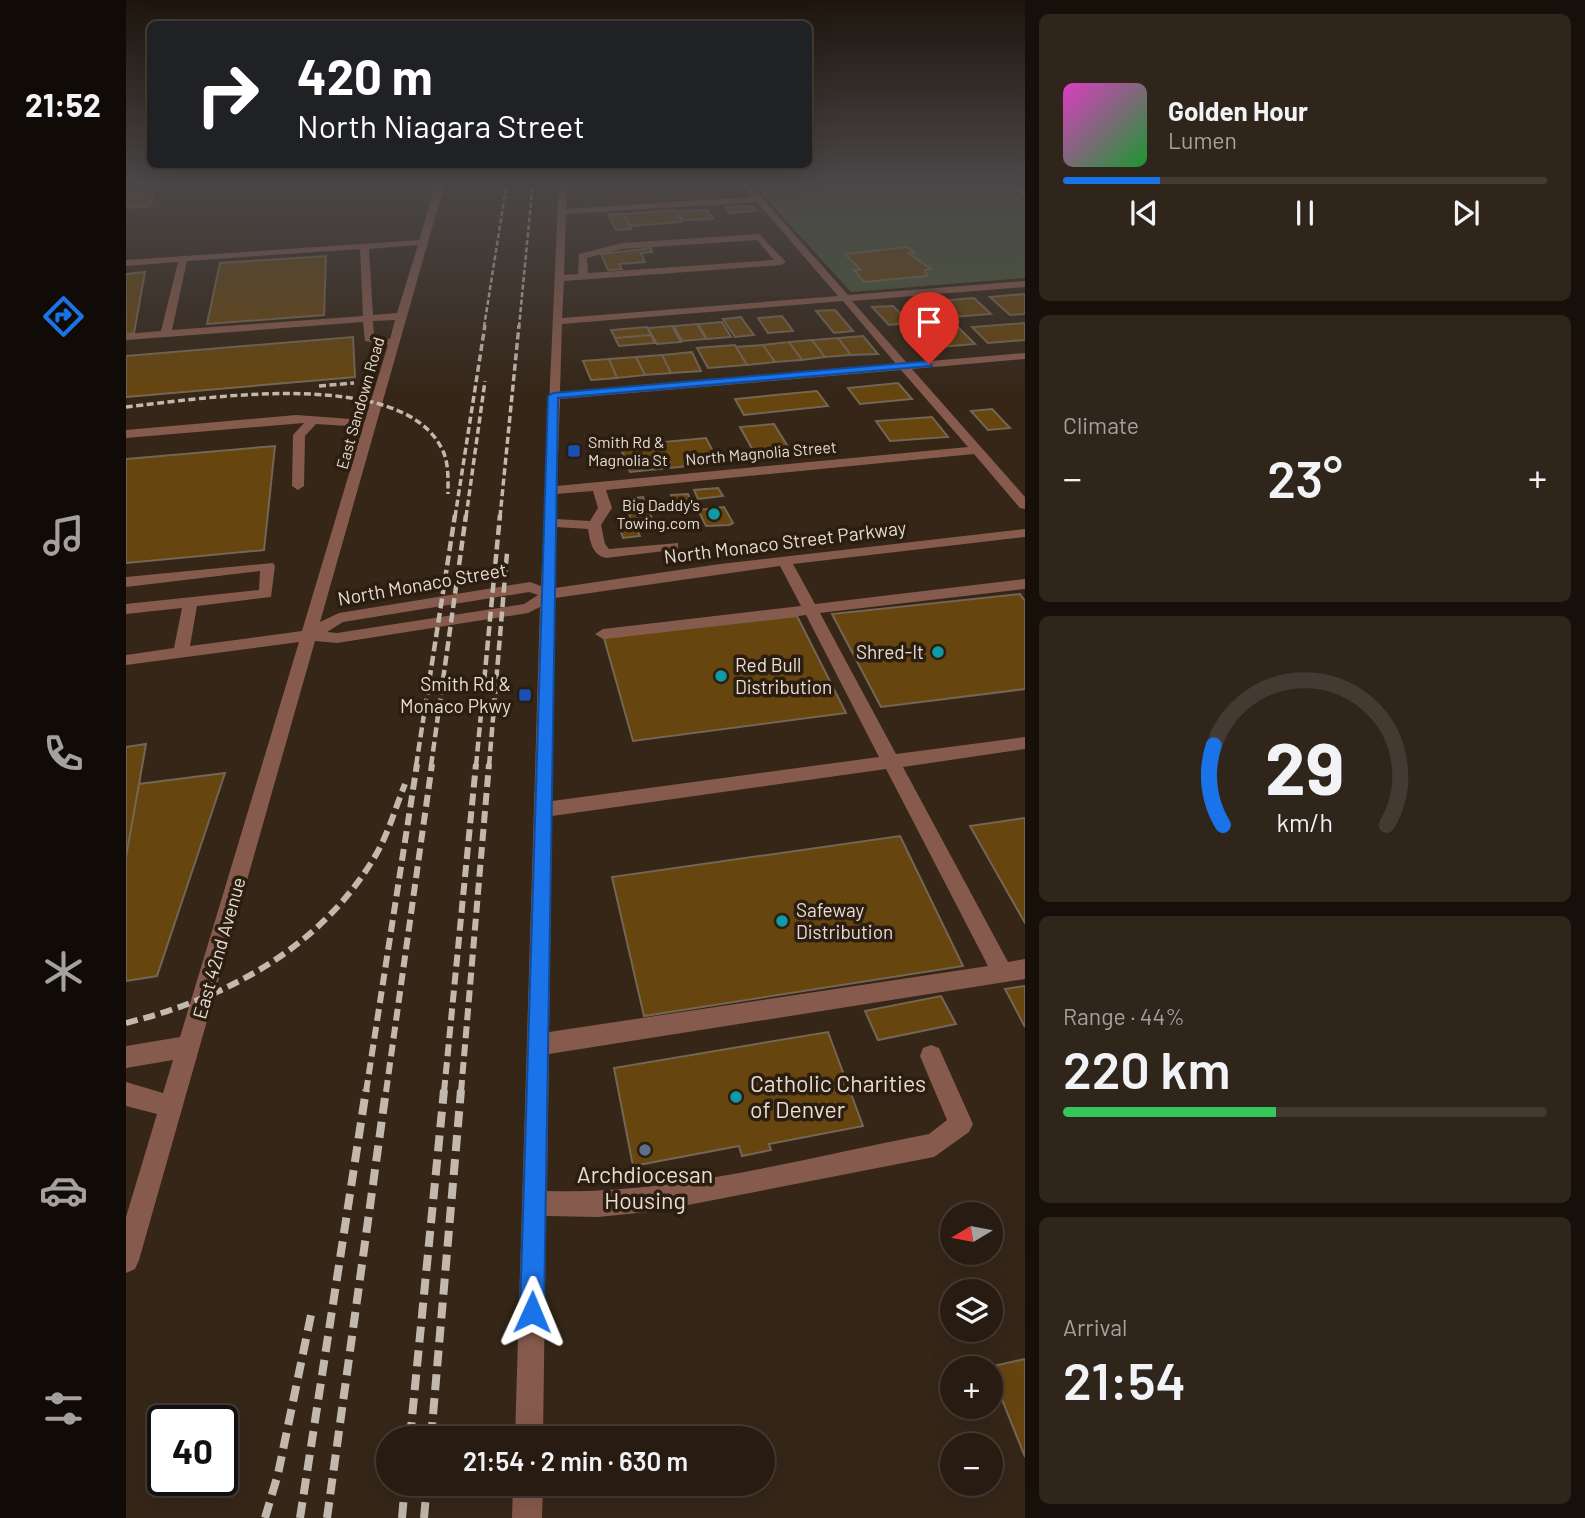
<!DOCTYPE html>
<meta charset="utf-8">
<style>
body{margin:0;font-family:Barlow,sans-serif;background:#30251b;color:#f1f3f6;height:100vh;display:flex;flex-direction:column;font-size:26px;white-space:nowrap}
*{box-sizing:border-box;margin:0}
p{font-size:23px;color:#a5a19f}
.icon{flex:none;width:38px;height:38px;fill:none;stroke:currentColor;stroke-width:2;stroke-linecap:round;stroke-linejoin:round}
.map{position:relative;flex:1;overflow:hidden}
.panel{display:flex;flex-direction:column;gap:14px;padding:14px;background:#160f0a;width:560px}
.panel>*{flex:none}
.top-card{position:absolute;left:21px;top:21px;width:665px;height:147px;border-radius:10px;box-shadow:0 7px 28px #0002,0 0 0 2px #443a32;background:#202124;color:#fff;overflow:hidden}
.needle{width:46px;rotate:260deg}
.tools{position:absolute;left:814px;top:1202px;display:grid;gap:14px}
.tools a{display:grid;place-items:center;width:63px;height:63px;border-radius:50%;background:#281c12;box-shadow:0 7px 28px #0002,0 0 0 2px #443a32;font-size:35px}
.speed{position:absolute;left:21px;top:1405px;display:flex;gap:14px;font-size:35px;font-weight:700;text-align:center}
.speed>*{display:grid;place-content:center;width:91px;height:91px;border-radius:50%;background:#281c12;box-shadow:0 7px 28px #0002,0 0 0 2px #443a32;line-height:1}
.speed .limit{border:4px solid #111;border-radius:10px;background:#fff;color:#111}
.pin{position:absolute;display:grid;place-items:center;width:60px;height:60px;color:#fff;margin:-72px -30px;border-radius:50% 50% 50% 0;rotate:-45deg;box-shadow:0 0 7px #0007}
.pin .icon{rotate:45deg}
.me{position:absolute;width:77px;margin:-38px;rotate:1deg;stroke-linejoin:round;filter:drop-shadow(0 0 5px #0008)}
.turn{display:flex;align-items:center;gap:24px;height:147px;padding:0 35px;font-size:32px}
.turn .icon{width:91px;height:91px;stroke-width:2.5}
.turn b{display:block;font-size:49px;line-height:60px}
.big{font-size:52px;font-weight:600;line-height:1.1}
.panel .tile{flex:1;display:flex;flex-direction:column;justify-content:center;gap:10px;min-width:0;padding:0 24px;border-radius:10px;background:#30251b}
.panel .dial{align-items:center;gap:0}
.dial svg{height:182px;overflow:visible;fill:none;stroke:#443a32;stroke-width:7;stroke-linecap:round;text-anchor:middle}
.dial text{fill:#f1f3f6;stroke:none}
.song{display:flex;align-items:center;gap:21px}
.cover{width:84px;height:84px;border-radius:10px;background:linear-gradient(135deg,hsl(310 70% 55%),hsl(130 70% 35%))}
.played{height:7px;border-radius:4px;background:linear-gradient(90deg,#1a73e8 20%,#443a32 20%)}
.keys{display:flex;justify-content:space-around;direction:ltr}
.heat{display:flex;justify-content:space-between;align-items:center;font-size:38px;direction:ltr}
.charge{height:10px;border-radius:5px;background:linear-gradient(90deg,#34c759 44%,#443a32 0)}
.trip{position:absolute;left:250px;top:1426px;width:399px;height:70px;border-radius:35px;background:#281c12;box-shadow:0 7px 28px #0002,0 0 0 2px #443a32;font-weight:600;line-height:70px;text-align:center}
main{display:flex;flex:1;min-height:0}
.menu{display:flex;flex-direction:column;width:126px;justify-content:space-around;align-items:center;background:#100b07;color:#a5a19f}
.menu .icon{width:49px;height:49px}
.menu .active{color:#1a73e8}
.menu b{font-size:32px;color:#f1f3f6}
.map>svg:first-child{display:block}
.green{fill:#495839}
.building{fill:#66450f;stroke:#746653;stroke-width:2}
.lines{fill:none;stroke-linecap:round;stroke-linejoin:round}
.minor{fill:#865a4c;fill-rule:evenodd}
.rail-far4{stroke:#c3b8ae;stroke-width:2.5;stroke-dasharray:5 2.5;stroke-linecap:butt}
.rail-far3{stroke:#c3b8ae;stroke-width:3.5;stroke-dasharray:7 3.5;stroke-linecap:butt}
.rail-far2{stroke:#c3b8ae;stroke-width:4.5;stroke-dasharray:10 4.5;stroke-linecap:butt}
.rail-far1{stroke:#c3b8ae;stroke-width:6;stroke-dasharray:12 6;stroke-linecap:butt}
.rail{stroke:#c3b8ae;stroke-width:8;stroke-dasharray:16 8;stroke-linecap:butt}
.route{fill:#1a73e8;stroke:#114b97;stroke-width:2}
.transit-dot{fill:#1a4fb4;stroke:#2b1d0f;stroke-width:2.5}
.culture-dot{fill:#0f9aa8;stroke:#2b1d0f;stroke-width:2.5}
.service-dot{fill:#5c6f8a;stroke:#2b1d0f;stroke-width:2.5}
.labels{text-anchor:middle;stroke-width:7;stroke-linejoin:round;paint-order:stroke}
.far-street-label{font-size:16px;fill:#e7ddd4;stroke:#2b1d0f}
.far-poi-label{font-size:16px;fill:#e7ddd4;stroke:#2b1d0f;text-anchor:start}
.street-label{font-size:19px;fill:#e7ddd4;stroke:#2b1d0f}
.poi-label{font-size:19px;fill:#e7ddd4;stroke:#2b1d0f;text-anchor:end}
.near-poi-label{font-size:23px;fill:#e7ddd4;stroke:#2b1d0f;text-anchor:start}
</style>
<main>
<nav class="menu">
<b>21:52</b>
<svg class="icon active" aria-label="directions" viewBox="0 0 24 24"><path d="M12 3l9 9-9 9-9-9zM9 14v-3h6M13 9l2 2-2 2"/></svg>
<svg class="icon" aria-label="music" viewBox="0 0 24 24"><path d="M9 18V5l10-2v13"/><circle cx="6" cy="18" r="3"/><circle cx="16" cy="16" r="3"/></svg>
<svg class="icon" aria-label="phone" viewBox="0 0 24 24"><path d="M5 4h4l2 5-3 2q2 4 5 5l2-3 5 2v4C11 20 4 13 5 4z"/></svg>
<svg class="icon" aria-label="climate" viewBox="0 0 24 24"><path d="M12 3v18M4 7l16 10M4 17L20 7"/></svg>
<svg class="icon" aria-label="car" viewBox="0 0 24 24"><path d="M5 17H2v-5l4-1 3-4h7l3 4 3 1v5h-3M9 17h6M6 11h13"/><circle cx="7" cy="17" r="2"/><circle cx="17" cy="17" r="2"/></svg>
<svg class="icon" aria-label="filters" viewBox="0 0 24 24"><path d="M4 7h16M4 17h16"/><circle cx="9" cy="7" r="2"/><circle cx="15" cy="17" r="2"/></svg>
</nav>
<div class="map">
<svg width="899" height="1518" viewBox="0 0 899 1518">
<rect width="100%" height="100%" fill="#352618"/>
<path class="green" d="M624,181H871L899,200V278L725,292Z"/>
<path class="building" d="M0,181H32L24,206L0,208Z
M626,206L630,211L604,213L600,207Z
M548,210L556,222L504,226L498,214Z
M581,210L587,219L557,220L552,211Z
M482,214H498L505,229L490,230Z
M782,247L789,253H782L805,269L799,270L801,276L738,282L728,270H735L719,254Z
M525,248L526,252L515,253L519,262L493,264L496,269L482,270L475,254Z
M200,256L198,315L81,324L94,263Z
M19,272L8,333L0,334V274Z
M899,294V314L884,315L864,297Z
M848,298L865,314L814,318L798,302Z
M767,306L784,323L763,325L746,307Z
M709,310L727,331L708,333L690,311Z
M656,316L667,331L642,333L632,318Z
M615,317L619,323L628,335L609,337L597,319Z
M596,322L605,337L581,339L572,324Z
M899,323V340L862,343L846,327Z
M571,324L580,339L556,341L548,326Z
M546,326L555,342L531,344L522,328Z
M521,327L525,335L489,338L485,330Z
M832,327L849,344L790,349L775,331Z
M525,335L529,343L493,346L489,338Z
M737,336L752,354L725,355L712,338Z
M227,337L229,377L0,397V356Z
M712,338L725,355L699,357L686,340Z
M686,340L699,357L676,360L663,342Z
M663,342L676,360L649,362L637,345Z
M609,345L621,365L582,368L571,348Z
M637,345L649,362L621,365L610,347Z
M566,352L575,371L545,373L536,355Z
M536,355L545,373L519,375L510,357Z
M510,357L519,375L491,378L483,359Z
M483,359L491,378L465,380L457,361Z
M772,383L786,399L734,404L722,388Z
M691,391L702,406L618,415L609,399Z
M866,409L884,428L862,430L845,411Z
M806,417L822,437L764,441L750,421Z
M648,424L664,450L629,454L614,427Z
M580,438L593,463L504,472L494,446Z
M149,446L138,550L0,563V459Z
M592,488L597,496L572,499L568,490Z
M562,494L567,505L550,507L545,495Z
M517,497L530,528L511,530L514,536L497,538L491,521L505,520L498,499Z
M598,507L607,523L603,525L580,526L572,510Z
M894,594L899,601V689L755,707L706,614Z
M671,616L720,713L507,741L478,638Z
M20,744L13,784L0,857V747Z
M99,773L31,976L0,981V857L13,784Z
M899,818V923L844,826Z
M774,836L837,966L518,1016L486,877Z
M899,986V1027L879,989Z
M815,996L830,1024L752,1040L739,1011Z
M702,1032L737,1126L643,1144L645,1150L616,1156L613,1146L507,1166L488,1068Z
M899,1359V1457L863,1367Z"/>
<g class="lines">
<path class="minor" d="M311,181H319L318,186L194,622L213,613L404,582L415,586L433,181H476L470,185L441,187L440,209L627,197L613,181H621L722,295L899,281V287L726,301L781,363L899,353V359L786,369L899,497V509L894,508L848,454L480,490L486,508L475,525L479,544L483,549L552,543V549L547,550L480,558C466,555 464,541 462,529L430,527L429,588L594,564L899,529V537L667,564L689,604L899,579V589L694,613L770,754L899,737V749L777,767L882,962L899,959V979L423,1054L421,1191C546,1195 679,1158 803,1134L821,1120L794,1056L797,1048L805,1045L813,1048L847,1124L843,1132L808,1157L531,1211L472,1217L420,1216L417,1438H389L414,607L402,613L211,643L189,641L13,1260L9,1269L0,1273V1217L31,1114L0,1106V1082L37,1093L47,1060L0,1068V1046L54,1037L173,642L0,665V655L48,648L56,608L0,614V604L133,590L134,571L0,587V577L147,563L149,566L145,597L71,606L64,646L176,631L237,427L190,424L179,436L178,486L172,490L166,486L167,435L178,423L0,438V430L170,415L239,420L262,345L239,341L237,322L0,340V334L35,331L52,262L0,266V260L293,240L309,188L269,186L310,184ZM631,202L712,296L436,318L438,281L655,265L660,262L633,234L496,243L453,254L452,274L438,275L440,214ZM631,240L648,260L462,273L461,258L496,249ZM292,245L271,313L247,315L243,249ZM234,249L237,316L46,330L61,261ZM717,301L770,364L434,392L436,324ZM269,320L264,339L248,337L247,321ZM775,370L842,447L431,486L434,399ZM467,491L472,508L464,521L430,519V494ZM654,566L675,606L477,629L469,634L477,639L680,615L753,757L426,801L429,598ZM403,592L412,595L398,604L211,633L201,632L217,622ZM760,769L862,966L423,1032L426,816Z
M874,181H883L899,191V197Z
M387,1484H417L416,1518H386Z"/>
<path class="rail-far4" d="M358,327L381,181
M393,327L407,181"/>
<path class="rail-far3" d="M193,386L228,383
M0,407C74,399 272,366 315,447C323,461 322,478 322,494
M329,517L359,325
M340,517L359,381
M374,517L393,325"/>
<path class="rail-far2" d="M290,766L329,515
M305,766L340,515
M350,766L374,515
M363,766L381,553"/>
<path class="rail-far1" d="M0,1023C100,998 193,949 248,858C262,835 269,809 279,784
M240,1092L291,764
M260,1092L306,764
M318,1092L350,764
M335,1092L363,764"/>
<path class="rail" d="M284,1438L318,1090
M305,1438L335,1090
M139,1518L152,1474L185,1315
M174,1518L240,1090
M201,1518L260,1090
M276,1518L279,1484
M298,1518L301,1484"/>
</g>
<linearGradient id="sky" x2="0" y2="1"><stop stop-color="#1d150d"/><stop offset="0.46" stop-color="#4b4748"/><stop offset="1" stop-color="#4b4748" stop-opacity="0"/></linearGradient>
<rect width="899" height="393" fill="url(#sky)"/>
<path class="route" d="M803,361L806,366L432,398L418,1312L415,1321L406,1325L398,1321L394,1312L422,396L427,393Z"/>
<g class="transit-dot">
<rect x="441" y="444" width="14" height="14" rx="3.5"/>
<rect x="392" y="688" width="14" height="14" rx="3.5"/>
</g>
<g class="culture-dot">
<circle cx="588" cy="514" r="7"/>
<circle cx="812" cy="652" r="7"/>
<circle cx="595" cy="676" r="7"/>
<circle cx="656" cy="921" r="7"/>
<circle cx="610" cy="1097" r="7"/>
</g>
<circle class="service-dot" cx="519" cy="1150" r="7"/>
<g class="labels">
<g class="far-street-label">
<text transform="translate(234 403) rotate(-74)" y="6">East Sandown Road</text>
<text transform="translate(635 453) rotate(-5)" y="6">North Magnolia Street</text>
</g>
<g class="far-poi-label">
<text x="462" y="448">Smith Rd &amp;<tspan x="462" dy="18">Magnolia St</tspan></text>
<text x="574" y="511" text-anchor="end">Big Daddy's<tspan x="574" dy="18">Towing.com</tspan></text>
</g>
<g class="street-label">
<text transform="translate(659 542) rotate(-7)" y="7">North Monaco Street Parkway</text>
<text transform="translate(296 584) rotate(-10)" y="7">North Monaco Street</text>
<text transform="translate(93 948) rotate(-74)" y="7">East 42nd Avenue</text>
</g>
<g class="poi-label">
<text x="798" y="659">Shred-It</text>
<text x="609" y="672" text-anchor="start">Red Bull<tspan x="609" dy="22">Distribution</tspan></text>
<text x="385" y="691">Smith Rd &amp;<tspan x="385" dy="22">Monaco Pkwy</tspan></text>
<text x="670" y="917" text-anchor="start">Safeway<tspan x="670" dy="22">Distribution</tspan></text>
</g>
<g class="near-poi-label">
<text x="624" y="1092">Catholic Charities<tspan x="624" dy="26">of Denver</tspan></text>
<text x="519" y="1183" text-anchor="middle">Archdiocesan<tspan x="519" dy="26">Housing</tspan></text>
</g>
</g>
</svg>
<div class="tools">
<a><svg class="needle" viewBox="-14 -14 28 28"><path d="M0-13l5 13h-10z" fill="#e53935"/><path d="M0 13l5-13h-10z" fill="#a5a19f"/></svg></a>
<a><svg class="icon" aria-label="layers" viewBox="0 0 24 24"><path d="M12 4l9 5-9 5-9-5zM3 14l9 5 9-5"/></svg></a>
<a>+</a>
<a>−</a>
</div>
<div class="speed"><div class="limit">40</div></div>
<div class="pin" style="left:803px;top:364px;background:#d93025"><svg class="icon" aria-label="arrive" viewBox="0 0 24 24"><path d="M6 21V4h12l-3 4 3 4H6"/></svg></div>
<svg class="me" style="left:406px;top:1312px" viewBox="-20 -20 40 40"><path d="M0-17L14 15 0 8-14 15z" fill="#1a73e8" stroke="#fff" stroke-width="4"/></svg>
<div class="trip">21:54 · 2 min · 630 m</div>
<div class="top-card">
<div class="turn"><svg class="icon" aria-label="right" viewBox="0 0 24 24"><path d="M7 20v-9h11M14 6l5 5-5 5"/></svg><div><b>420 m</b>North Niagara Street</div></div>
</div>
</div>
<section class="panel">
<div class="tile">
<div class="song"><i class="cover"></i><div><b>Golden Hour</b><p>Lumen</p></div></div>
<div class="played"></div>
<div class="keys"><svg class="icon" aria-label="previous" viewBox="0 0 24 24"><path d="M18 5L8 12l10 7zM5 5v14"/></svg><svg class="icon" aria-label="pause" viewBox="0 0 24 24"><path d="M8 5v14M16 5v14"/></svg><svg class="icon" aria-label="next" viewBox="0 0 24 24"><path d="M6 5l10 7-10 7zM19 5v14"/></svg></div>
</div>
<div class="tile"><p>Climate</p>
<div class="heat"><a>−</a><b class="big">23°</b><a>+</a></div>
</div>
<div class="tile dial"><svg viewBox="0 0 100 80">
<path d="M14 69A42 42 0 1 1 86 69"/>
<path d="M14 69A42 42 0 0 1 10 34" stroke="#1a73e8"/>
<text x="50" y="56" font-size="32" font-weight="700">29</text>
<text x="50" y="72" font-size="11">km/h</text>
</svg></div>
<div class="tile"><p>Range · 44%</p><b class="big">220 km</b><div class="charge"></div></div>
<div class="tile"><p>Arrival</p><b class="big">21:54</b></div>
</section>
</main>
